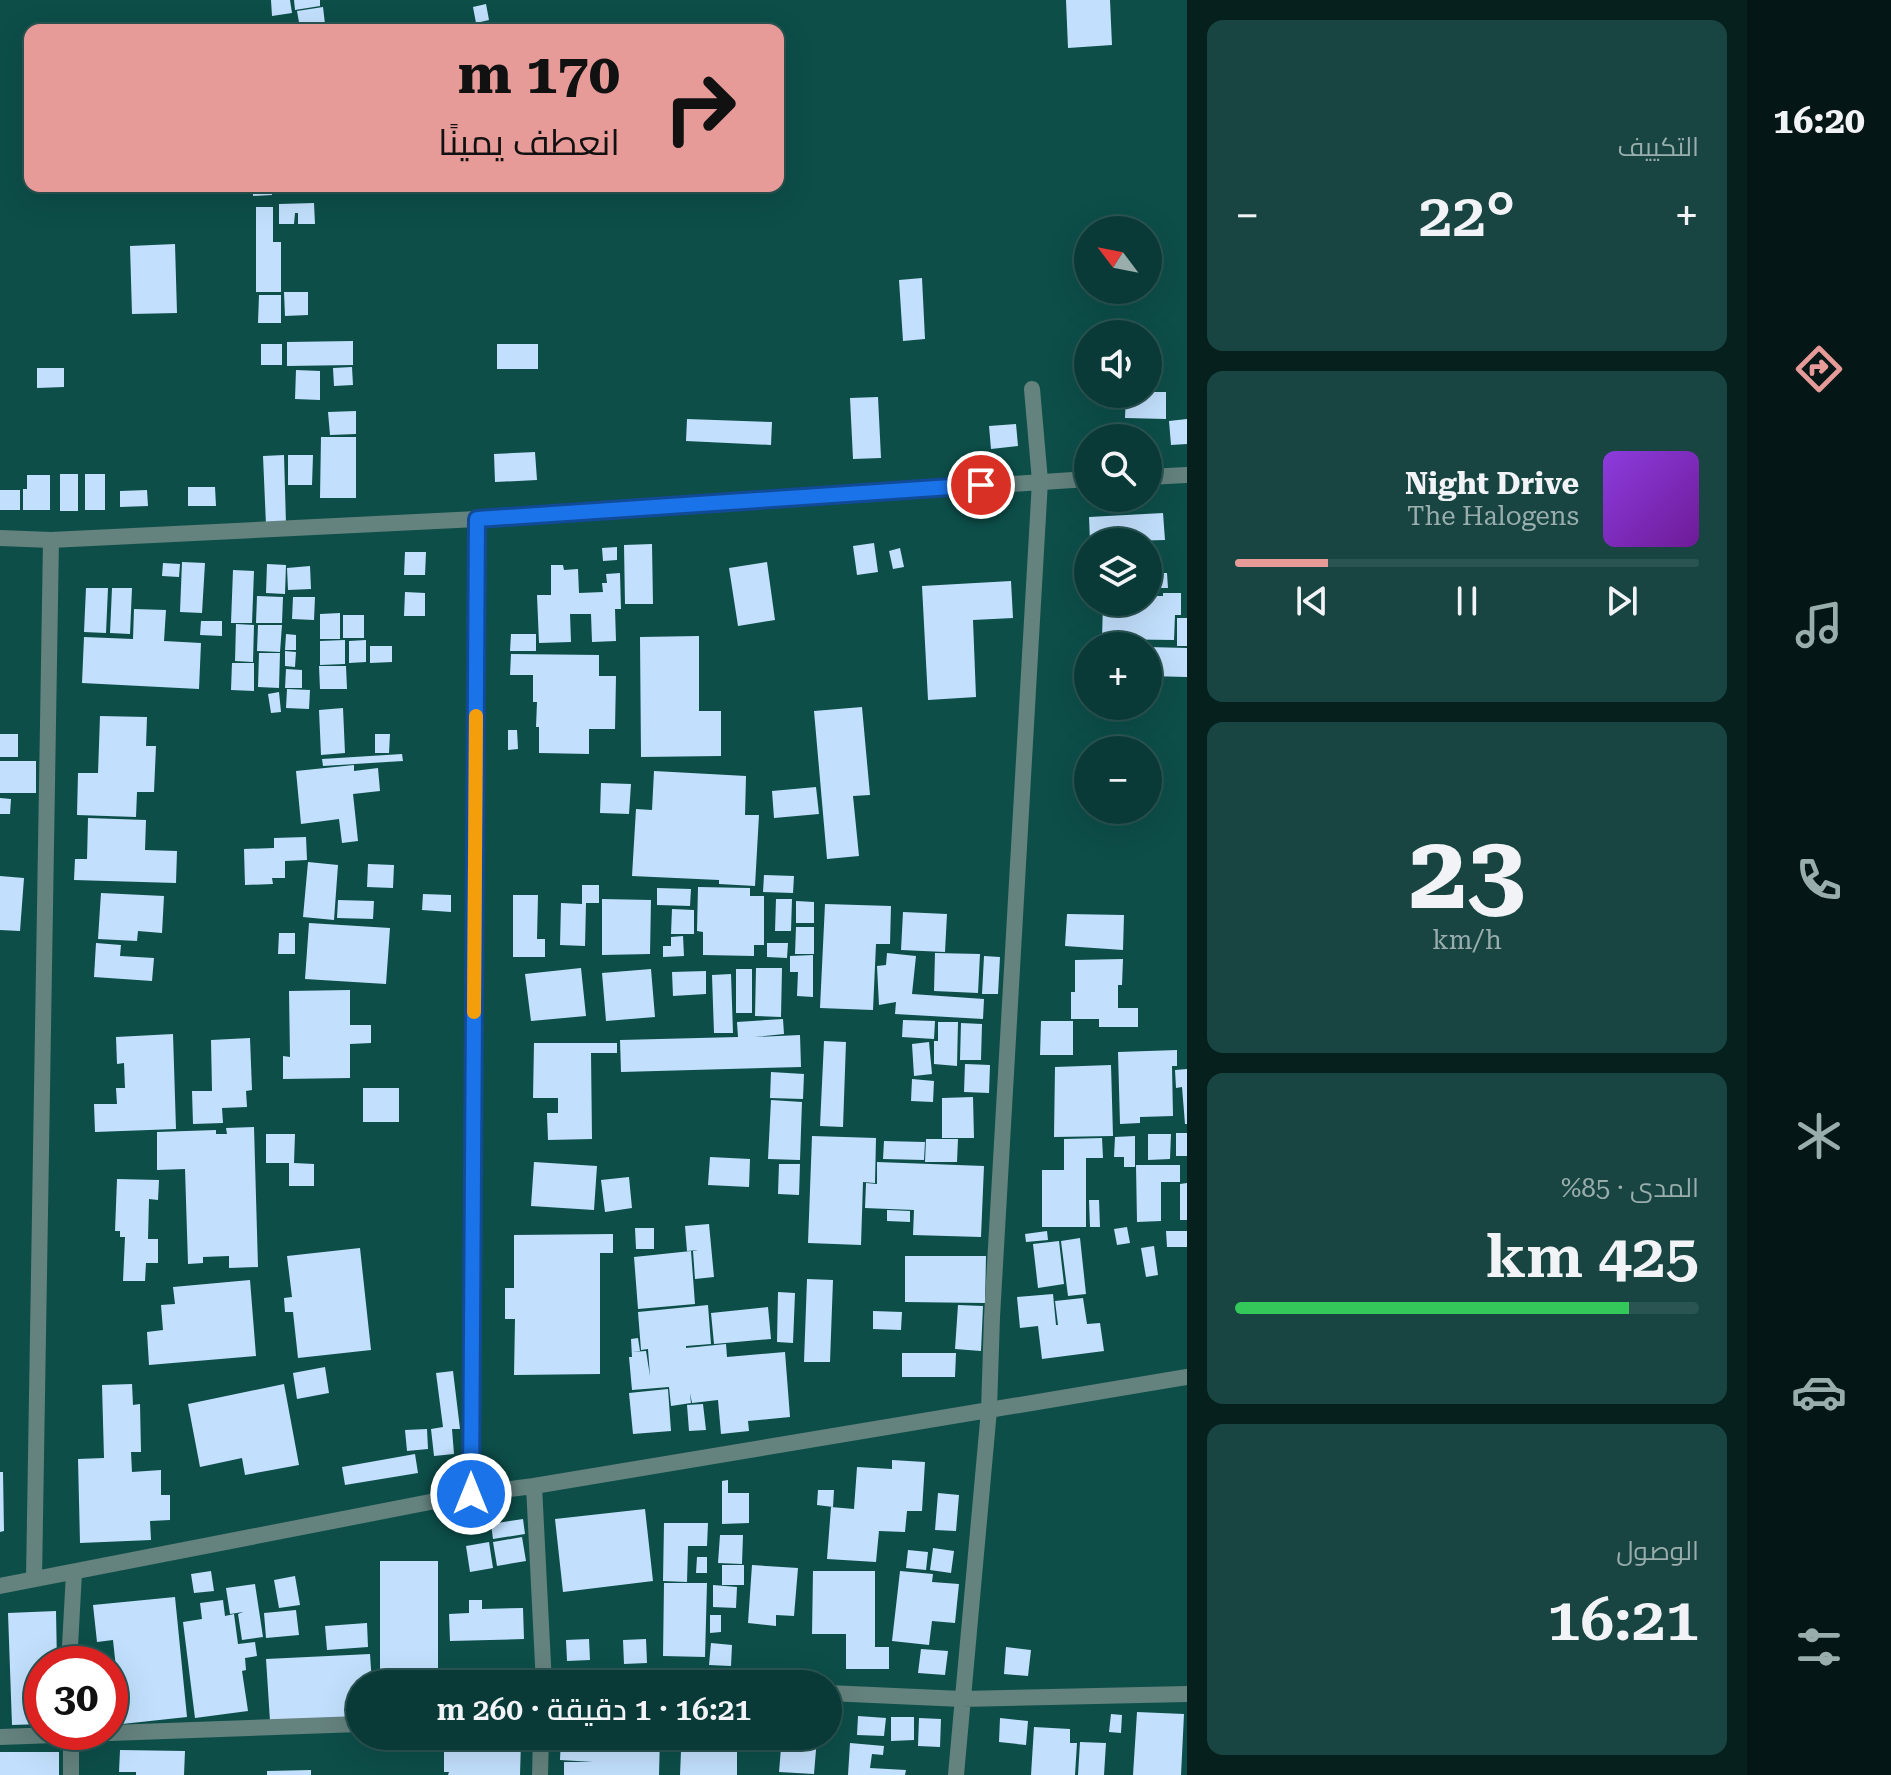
<!DOCTYPE html>
<html lang="ar">
<meta charset="utf-8">
<style>
body{margin:0;font-family:"Roboto Serif",Cairo,serif;background:#184542;color:#f1f3f6;direction:rtl;height:100vh;display:flex;flex-direction:column;font-size:30px;white-space:nowrap}
*{box-sizing:border-box;margin:0}
p{font-size:26px;color:#99adad}
.icon{flex:none;width:44px;height:44px;fill:none;stroke:currentColor;stroke-width:2;stroke-linecap:round;stroke-linejoin:round}
.map{position:relative;flex:1;overflow:hidden;direction:ltr}
.panel{display:flex;flex-direction:column;gap:20px;padding:20px;background:#06201e;width:560px}
.panel>*{flex:none}
.hud{position:absolute;left:24px;top:24px;width:760px;height:168px;border-radius:16px;box-shadow:0 8px 32px #0002,0 0 0 2px #2a5452;direction:rtl;background:#e69b98;color:#111;overflow:hidden}
.needle{width:52px;rotate:302deg}
.tools{position:absolute;left:1074px;top:216px;display:grid;gap:16px}
.tools a{display:grid;place-items:center;width:88px;height:88px;border-radius:50%;background:#0a3a37;box-shadow:0 8px 32px #0002,0 0 0 2px #2a5452;font-size:40px}
.speed{position:absolute;left:24px;top:1646px;display:flex;gap:16px;font-size:40px;font-weight:700;text-align:center}
.speed>*{display:grid;place-content:center;width:104px;height:104px;border-radius:50%;background:#0a3a37;box-shadow:0 8px 32px #0002,0 0 0 2px #2a5452;line-height:1}
.speed .limit{border:12px solid #d22;background:#fff;color:#111}
.pin{position:absolute;display:grid;place-items:center;width:68px;height:68px;color:#fff;margin:-34px;border:4px solid #fff;border-radius:50%;box-shadow:0 2px 8px #0007}
.me{position:absolute;width:88px;margin:-44px;rotate:0deg;stroke-linejoin:round;filter:drop-shadow(0 0 6px #0008)}
.turn{display:flex;align-items:center;gap:28px;height:168px;padding:0 32px;font-size:36px}
.turn .icon{width:104px;height:104px;stroke-width:2.5}
.turn b{display:block;font-size:56px;line-height:68px}
.big{font-size:60px;font-weight:600;line-height:1.1}
.panel .widget{flex:1;display:flex;flex-direction:column;justify-content:center;gap:12px;min-width:0;padding:0 28px;border-radius:16px;background:#184542}
.panel .dial{align-items:center;gap:0}
.dial b{font-size:104px;line-height:1}
.song{display:flex;align-items:center;gap:24px}
.cover{width:96px;height:96px;border-radius:12px;background:linear-gradient(135deg,hsl(270 70% 55%),hsl(280 70% 35%))}
.played{height:8px;border-radius:4px;background:linear-gradient(90deg,#e69b98 20%,#2a5452 20%)}
.keys{display:flex;justify-content:space-around;direction:ltr}
.heat{display:flex;justify-content:space-between;align-items:center;font-size:44px;direction:ltr}
.charge{height:12px;border-radius:6px;background:linear-gradient(90deg,#34c759 85%,#2a5452 0)}
.trip{position:absolute;left:346px;top:1670px;width:496px;height:80px;border-radius:40px;background:#0a3a37;box-shadow:0 8px 32px #0002,0 0 0 2px #2a5452;font-weight:600;line-height:80px;text-align:center;direction:rtl}
main{display:flex;flex:1;min-height:0}
.dock{display:flex;flex-direction:column;width:144px;justify-content:space-around;align-items:center;background:#041716;color:#99adad}
.dock .icon{width:56px;height:56px}
.dock .current{color:#e69b98}
.dock b{font-size:36px;color:#f1f3f6}
.map>svg:first-child{display:block}
.building{fill:#c2e0fd}
.lines{fill:none;stroke-linecap:round;stroke-linejoin:round}
.street{stroke:#64827e;stroke-width:16}
.route-casing{stroke:#114b97;stroke-width:20}
.route{stroke:#1a73e8;stroke-width:14}
.slow{stroke:#f59e0b;stroke-width:14}
</style>
<main>
<nav class="dock">
<b>16:20</b>
<svg class="icon current" aria-label="directions" viewBox="0 0 24 24"><path d="M12 3l9 9-9 9-9-9zM9 14v-3h6M13 9l2 2-2 2"/></svg>
<svg class="icon" aria-label="music" viewBox="0 0 24 24"><path d="M9 18V5l10-2v13"/><circle cx="6" cy="18" r="3"/><circle cx="16" cy="16" r="3"/></svg>
<svg class="icon" aria-label="phone" viewBox="0 0 24 24"><path d="M5 4h4l2 5-3 2q2 4 5 5l2-3 5 2v4C11 20 4 13 5 4z"/></svg>
<svg class="icon" aria-label="climate" viewBox="0 0 24 24"><path d="M12 3v18M4 7l16 10M4 17L20 7"/></svg>
<svg class="icon" aria-label="car" viewBox="0 0 24 24"><path d="M5 17H2v-5l4-1 3-4h7l3 4 3 1v5h-3M9 17h6M6 11h13"/><circle cx="7" cy="17" r="2"/><circle cx="17" cy="17" r="2"/></svg>
<svg class="icon" aria-label="filters" viewBox="0 0 24 24"><path d="M4 7h16M4 17h16"/><circle cx="9" cy="7" r="2"/><circle cx="15" cy="17" r="2"/></svg>
</nav>
<section class="panel">
<div class="widget"><p>التكييف</p>
<div class="heat"><a>−</a><b class="big">22°</b><a>+</a></div>
</div>
<div class="widget">
<div class="song"><i class="cover"></i><div><b>Night Drive</b><p>The Halogens</p></div></div>
<div class="played"></div>
<div class="keys"><svg class="icon" aria-label="previous" viewBox="0 0 24 24"><path d="M18 5L8 12l10 7zM5 5v14"/></svg><svg class="icon" aria-label="pause" viewBox="0 0 24 24"><path d="M8 5v14M16 5v14"/></svg><svg class="icon" aria-label="next" viewBox="0 0 24 24"><path d="M6 5l10 7-10 7zM19 5v14"/></svg></div>
</div>
<div class="widget dial"><b>23</b><p>km/h</p></div>
<div class="widget"><p>المدى · 85%</p><b class="big">425 km</b><div class="charge"></div></div>
<div class="widget"><p>الوصول</p><b class="big">16:21</b></div>
</section>
<div class="map">
<svg width="1187" height="1775" viewBox="0 0 1187 1775">
<rect width="100%" height="100%" fill="#0d4e49"/>
<path class="building" d="M271,0H290L292,13L272,16Z
M294,0H320V6L295,10Z
M1066,0H1110L1112,45L1068,48Z
M486,4L489,20L476,23L473,7Z
M323,7L325,24L300,28L297,11Z
M253,186H272V195L253,196Z
M314,203L315,224H298V213H295L294,224H279V204Z
M256,207H273V242H281V292H256Z
M175,244L177,313L132,314L130,246Z
M922,278L925,339L903,341L899,280Z
M284,292H308V315L285,316Z
M259,295H281V323H258Z
M353,341V365L287,366V342Z
M261,344H282V365H261Z
M497,344H538V369H497Z
M352,367L353,385L334,386L333,368Z
M37,368H64V387L37,388Z
M296,370L320,371V400L295,399Z
M1148,392H1166V419L1125,418L1126,394H1148Z
M878,397L881,458L853,459L850,398Z
M356,411V434L330,435L328,412Z
M687,419L772,422L771,445L686,441Z
M1187,419V444L1171,445L1169,421Z
M1016,424L1018,446L991,449L989,426Z
M321,437H356V498H320Z
M535,452L537,480L495,482L494,454Z
M284,455L286,524L266,525L263,456Z
M288,455H313L312,485H288Z
M60,474H78V511H60Z
M85,474H105V510H85Z
M27,475H50V510H23V489H27Z
M188,487H215L216,506H188Z
M0,490H20V510H0Z
M147,490L148,506L120,507V491Z
M1163,513L1165,540L1090,542L1089,517Z
M874,543L878,572L857,575L853,546Z
M652,544L653,604H625L624,545Z
M617,547V560L603,561L602,548Z
M900,548L904,567L893,569L889,551Z
M405,552H426L425,575H404Z
M182,562L205,563L202,613L180,612Z
M767,562L775,620L738,626L729,568Z
M163,563L180,564L179,577L162,576Z
M267,564L286,565L285,594L266,593Z
M551,565H563L564,570L578,569L579,593L603,592L602,583H607L606,574L620,573L621,609H615L616,641L592,642L591,614H570L571,642L539,643L537,595H551Z
M310,566L311,589L288,590L287,568Z
M1080,566H1088V588H1080Z
M1148,566H1160V573H1167L1168,588H1148Z
M233,570L254,571L252,623H231Z
M1011,581L1013,618L973,620L976,697L928,700L922,586Z
M86,588H108L106,633L84,632Z
M112,588H132L130,634L110,633Z
M405,592L425,593V616H404Z
M1163,593H1181V615H1175L1174,640L1102,639L1103,602H1148V596H1163Z
M257,596L283,597L282,623H256Z
M293,597H315L314,620L292,619Z
M134,609L166,610L164,641L201,643L199,689L82,683L84,637L133,639Z
M340,613V639H320V614Z
M343,615H364V638H343Z
M1177,618H1187V646H1177Z
M201,621H222V636L200,635Z
M236,624L254,625L253,662L235,661Z
M258,625H282L280,652L257,651Z
M286,634L296,635V650H285Z
M511,634H536V651H510Z
M699,636V711H721V756L641,757L640,637Z
M345,640V664L320,665V641Z
M366,640V662L349,663V641Z
M370,646H392V662L370,663Z
M1148,647L1187,648V677L1148,676Z
M285,651L296,652L295,667L285,666Z
M259,653H280L279,688L258,687Z
M511,654L599,655V676H616L615,729H589V754L539,753V727H536L537,702H533V675H510Z
M232,663H254V691L231,690Z
M319,666H346L347,689H320Z
M286,669L302,670V688H285Z
M287,689L310,690L309,709L286,708Z
M279,692L281,712L271,713L268,694Z
M862,707L870,795L853,796L859,856L827,859L814,711Z
M343,708L345,753L321,755L319,710Z
M100,716L147,717L146,746H156L154,792H137L136,817L77,815L78,773H98Z
M508,730H517L518,749L508,750Z
M0,734H18V757H0Z
M375,734H390L389,753H375Z
M402,754L403,761L323,766L322,759Z
M0,761H36V793H0Z
M354,765V771L378,768L380,791L353,794L358,841L342,843L339,819L301,824L296,771Z
M654,771L746,776L745,815H759L755,886L719,884V880L632,876L636,809L652,810Z
M601,783L631,784L629,814L600,813Z
M816,787L819,814L774,818L772,791Z
M0,798L11,799L10,814H0Z
M88,818L146,820L145,850L177,851L176,883L74,880L75,859H87Z
M306,837L307,860L285,861V878H272L273,884L245,885L244,849L274,848V838Z
M308,862L338,865L334,920L303,917Z
M368,864L394,865L393,888L367,887Z
M764,875L794,876L793,893L763,892Z
M0,876L24,878L20,931L0,930Z
M582,885H599V903H586L585,946L560,945L561,903L582,904Z
M698,887L750,888V896H764V945H754V956L703,955V932L697,931Z
M657,888L691,889L690,906L657,905Z
M101,893L164,896L162,933L138,931L137,941L98,939Z
M423,894L451,895V912L422,910Z
M513,895H538L537,939H545V957H513Z
M602,899L651,900L650,954L602,955Z
M776,899H792L791,931H775Z
M338,900L374,901L373,919L337,918Z
M796,901L814,902V923H796Z
M825,904L891,906L890,944H876L873,1010L820,1008Z
M672,909L694,910V934H671Z
M903,912L947,914L945,952L901,950Z
M1067,914L1124,915L1123,950L1065,946Z
M309,923L390,928L386,984L305,979Z
M796,927H814V954H795Z
M279,933H295V954H278Z
M683,936L684,956L663,957V946H671V937Z
M96,943L121,945L120,956L154,958L152,981L94,977Z
M767,943H788L787,958L767,957Z
M887,953L916,956L912,994L984,999L983,1019L895,1014L896,1002L879,1005L877,966L886,965Z
M935,953L980,954L978,993L934,991Z
M813,955V997L797,996L798,972H790V956Z
M984,956L1000,957L998,994H982Z
M1123,959L1122,985H1118V1008H1138V1027H1099V1019H1071V992H1075V960Z
M581,968L586,1016L531,1021L525,974Z
M756,968H782L781,1017L755,1016Z
M651,969L655,1017L606,1021L602,973Z
M736,969H752V1013H736Z
M706,971V994L673,996L672,972Z
M731,974L733,1033H714L712,975Z
M350,990V1025H371V1043L350,1044V1078L283,1079V1056L290,1057L289,991Z
M783,1019L784,1034L754,1037L800,1035L801,1067L621,1072L620,1040L738,1037L737,1022Z
M903,1020L935,1021L934,1039L902,1037Z
M1041,1021H1073V1055H1040Z
M938,1022H958L957,1066L934,1064V1041H938Z
M961,1023L982,1024L981,1060H960Z
M173,1034L176,1129L95,1132L94,1104H117L116,1088H125L124,1063L117,1064L116,1037Z
M250,1038L252,1090L246,1091L247,1107L222,1108L223,1123L193,1124L192,1091H212L211,1040Z
M824,1041L846,1042L843,1127L820,1126Z
M929,1042L932,1074L914,1076L912,1044Z
M534,1043H617V1053H591L592,1139L548,1140L547,1113H558V1098H533Z
M1177,1050V1066H1172L1173,1116L1140,1117V1123L1120,1124L1118,1052Z
M965,1064L990,1065L989,1093L964,1092Z
M1111,1065L1113,1136L1054,1137L1055,1067Z
M1187,1069V1124H1185L1182,1087L1176,1088L1175,1070Z
M771,1072L804,1074L803,1099L770,1098Z
M912,1079L934,1081L933,1102L911,1101Z
M363,1088H399V1122H363Z
M973,1097L974,1138H942V1098Z
M771,1100L802,1102L800,1160L768,1159Z
M254,1127L258,1267L229,1268V1256L203,1257V1263L188,1264L185,1169L157,1170V1132L216,1130V1134H227L226,1128Z
M1176,1133H1187V1156H1176Z
M266,1134H295L294,1163L314,1164V1186H289V1163H266Z
M1148,1134H1171L1170,1159L1148,1160Z
M812,1136L876,1138L875,1183L863,1182L861,1245L808,1243Z
M1135,1136V1167H1124V1157H1114L1115,1137Z
M1102,1138L1103,1158H1086V1227H1042V1170H1064V1139Z
M926,1139H958L957,1162H925Z
M884,1141L925,1142L924,1160L883,1159Z
M710,1157L750,1159L749,1187L708,1185Z
M534,1162L597,1166L594,1210L531,1206Z
M877,1162L984,1166L981,1237L913,1235L914,1210L865,1208L866,1183L877,1184Z
M779,1164H800L799,1195L778,1194Z
M1136,1165H1180V1182H1161V1221L1137,1222Z
M629,1177L632,1208L605,1212L601,1180Z
M117,1179L159,1180L158,1200L149,1199L148,1239H158V1263H146L145,1281H123L125,1237H120V1231H115Z
M1187,1183V1220H1180V1184Z
M1089,1200H1099L1100,1227H1090Z
M887,1210L910,1211V1222L887,1221Z
M709,1224L714,1277L695,1279L693,1251L698,1250L687,1251L685,1226Z
M1127,1227L1130,1243L1117,1245L1114,1229Z
M635,1228H654V1249H636Z
M1047,1231L1048,1240L1026,1242L1025,1234Z
M1166,1231H1187V1247H1167Z
M613,1234V1253H600V1374L514,1375L515,1319H505V1288H514V1235Z
M1080,1238L1086,1294L1068,1296L1061,1241Z
M1059,1241L1064,1284L1038,1288L1033,1244Z
M1154,1246L1158,1275L1146,1277L1141,1248Z
M360,1248L371,1350L298,1358L293,1312H285L284,1298L292,1297L287,1256Z
M691,1251L695,1304L638,1309L634,1257Z
M905,1256H986L985,1303L905,1302Z
M807,1279L833,1280L830,1362H804Z
M250,1280L256,1356L149,1365L147,1332L163,1330L161,1305L175,1304L173,1287Z
M778,1292L795,1293L793,1343L777,1342Z
M1053,1294L1056,1325H1058L1055,1301L1083,1298L1087,1324L1100,1323L1104,1351L1042,1359L1038,1326L1020,1328L1017,1297Z
M708,1305L711,1344L686,1346V1348L726,1344L727,1357L785,1352L790,1417L748,1421L749,1431L721,1434L718,1400L692,1403L690,1393L691,1403L671,1406L669,1387L632,1390L629,1357H632L631,1339L638,1338L640,1351L632,1352L646,1351L650,1376L648,1349L641,1350L638,1312Z
M958,1305L983,1306L981,1351L955,1349Z
M768,1307L771,1339L714,1344L711,1313Z
M873,1311L902,1312L901,1330L873,1329Z
M902,1353H956L955,1377H902Z
M325,1367L329,1393L297,1399L293,1373Z
M453,1371L460,1429H452L454,1454L434,1456L431,1429L443,1427L436,1373Z
M132,1384L133,1405L140,1404L141,1452H131L132,1472L161,1470V1495H170V1520L150,1521L151,1540L80,1543L78,1459L104,1458L102,1385Z
M284,1384L299,1465L245,1475L242,1458L200,1467L188,1404Z
M668,1389L671,1431L633,1434L629,1393Z
M703,1404L706,1430L689,1431L687,1405Z
M427,1429L428,1449L407,1451L405,1430Z
M415,1454L418,1473L345,1485L342,1467Z
M892,1460L925,1462L922,1511H907L905,1532L879,1531L876,1562L827,1559L831,1507L854,1509L857,1467L892,1469Z
M0,1472H3L4,1531L0,1532Z
M728,1480V1493H749V1523L722,1524V1481Z
M818,1490H834L833,1507L817,1505Z
M938,1493L959,1495L956,1531L935,1530Z
M645,1509L653,1581L563,1592L555,1519Z
M523,1519L525,1534L493,1539L491,1524Z
M664,1523H708L707,1546H688L687,1582L663,1581Z
M720,1535H743L742,1564L718,1563Z
M522,1537L526,1561L497,1566L493,1542Z
M489,1542L493,1568L470,1572L466,1546Z
M933,1548L954,1551L951,1573L930,1570Z
M908,1550L928,1552L926,1570L906,1568Z
M697,1557H707V1573H696Z
M380,1561H438V1684H380Z
M722,1565H744V1585H722Z
M752,1565L798,1568L794,1616L776,1615V1626L748,1623Z
M211,1571L214,1591L194,1593L191,1574Z
M813,1571H875V1647H889V1669H846V1634H812Z
M900,1571L933,1574L932,1582L959,1584L955,1623L932,1621L929,1645L892,1641Z
M295,1576L300,1605L279,1608L274,1580Z
M664,1583H707L705,1657L663,1656Z
M255,1584L263,1637L242,1640L238,1614L243,1612L230,1614L226,1588Z
M713,1585L737,1587L736,1608L713,1607Z
M175,1597L187,1717L122,1724L113,1640L97,1642L93,1605Z
M223,1600L225,1616L234,1614L238,1644L255,1642L257,1656L245,1658L246,1670L242,1671L248,1711L195,1718L183,1622L202,1619L200,1603Z
M469,1600H482V1609L523,1608L524,1639L450,1641L449,1614L469,1613Z
M296,1610L299,1635L266,1638L264,1613Z
M56,1611L57,1664H42V1724L12,1725L8,1613Z
M710,1615H721V1632L710,1633Z
M367,1623L368,1647L327,1650L325,1626Z
M589,1639L590,1660L567,1661L566,1640Z
M646,1639L647,1663L624,1664L623,1640Z
M711,1643L732,1645L731,1666L709,1665Z
M1006,1647L1031,1650L1028,1676L1004,1674Z
M921,1649L948,1651L945,1675L918,1673Z
M370,1654L372,1684H360V1716L270,1721L266,1659Z
M1137,1712L1184,1714L1181,1775H1133Z
M1111,1714L1122,1715L1121,1733L1109,1732Z
M858,1716L886,1718L884,1736L857,1735Z
M891,1717H914V1740L891,1741Z
M919,1718L941,1719L940,1747L918,1746Z
M1000,1718L1028,1721L1026,1745L999,1742Z
M1034,1727L1070,1729V1743H1077L1075,1775H1031Z
M561,1736H660L659,1775H564V1762H593L560,1760Z
M782,1736L817,1738L814,1774L779,1772Z
M453,1738L521,1740L520,1775H448L449,1772H444V1746L453,1747Z
M1080,1742L1106,1743L1104,1775H1078Z
M850,1743L884,1746L883,1755L872,1754L870,1768L906,1770L905,1775H848Z
M120,1750L185,1751L184,1775H136V1772H119Z
M681,1751L737,1752V1775H680Z
M0,1752H59V1775H0Z
M311,1770V1775H267V1771Z"/>
<g class="lines">
<path class="street" d="M1148,477L1187,475
M0,538L51,540L477,519L1088,479
M534,1486L544,1684
M471,1494L477,519
M34,1579L51,540
M0,1586L471,1494L534,1486L1187,1377
M69,1664L74,1573
M544,1680L633,1684
M828,1693L962,1699L1187,1694
M71,1732V1775
M0,1737L360,1724
M540,1775L541,1736
M956,1775L989,1410L992,1317L1040,481L1032,389"/>
</g>
<g class="lines">
<g class="route-casing">
<path id="route" d="M471,1494L477,519L981,485"/>
</g>
<use href="#route" class="route"/>
<path class="slow" d="M474,1012L476,716"/>
</g>
</svg>
<div class="tools">
<a><svg class="needle" viewBox="-14 -14 28 28"><path d="M0-13l5 13h-10z" fill="#e53935"/><path d="M0 13l5-13h-10z" fill="#99adad"/></svg></a>
<a><svg class="icon" aria-label="sound" viewBox="0 0 24 24"><path d="M4 9h4l5-4v14l-5-4H4zM17 9q2 3 0 6"/></svg></a>
<a><svg class="icon" aria-label="search" viewBox="0 0 24 24"><circle cx="10" cy="10" r="6"/><path d="M15 15l6 6"/></svg></a>
<a><svg class="icon" aria-label="layers" viewBox="0 0 24 24"><path d="M12 4l9 5-9 5-9-5zM3 14l9 5 9-5"/></svg></a>
<a>+</a>
<a>−</a>
</div>
<div class="speed"><div class="limit">30</div></div>
<div class="pin" style="left:981px;top:485px;background:#d93025"><svg class="icon" aria-label="arrive" viewBox="0 0 24 24"><path d="M6 21V4h12l-3 4 3 4H6"/></svg></div>
<svg class="me" style="left:471px;top:1494px" viewBox="-20 -20 40 40"><circle r="17" fill="#1a73e8" stroke="#fff" stroke-width="3"/><path d="M0-11L8 9 0 5-8 9z" fill="#fff"/></svg>
<div class="trip">16:21 · 1 دقيقة · 260 m</div>
<div class="hud">
<div class="turn"><svg class="icon" aria-label="right" viewBox="0 0 24 24"><path d="M7 20v-9h11M14 6l5 5-5 5"/></svg><div><b>170 m</b>انعطف يمينًا</div></div>
</div>
</div>
</main>
